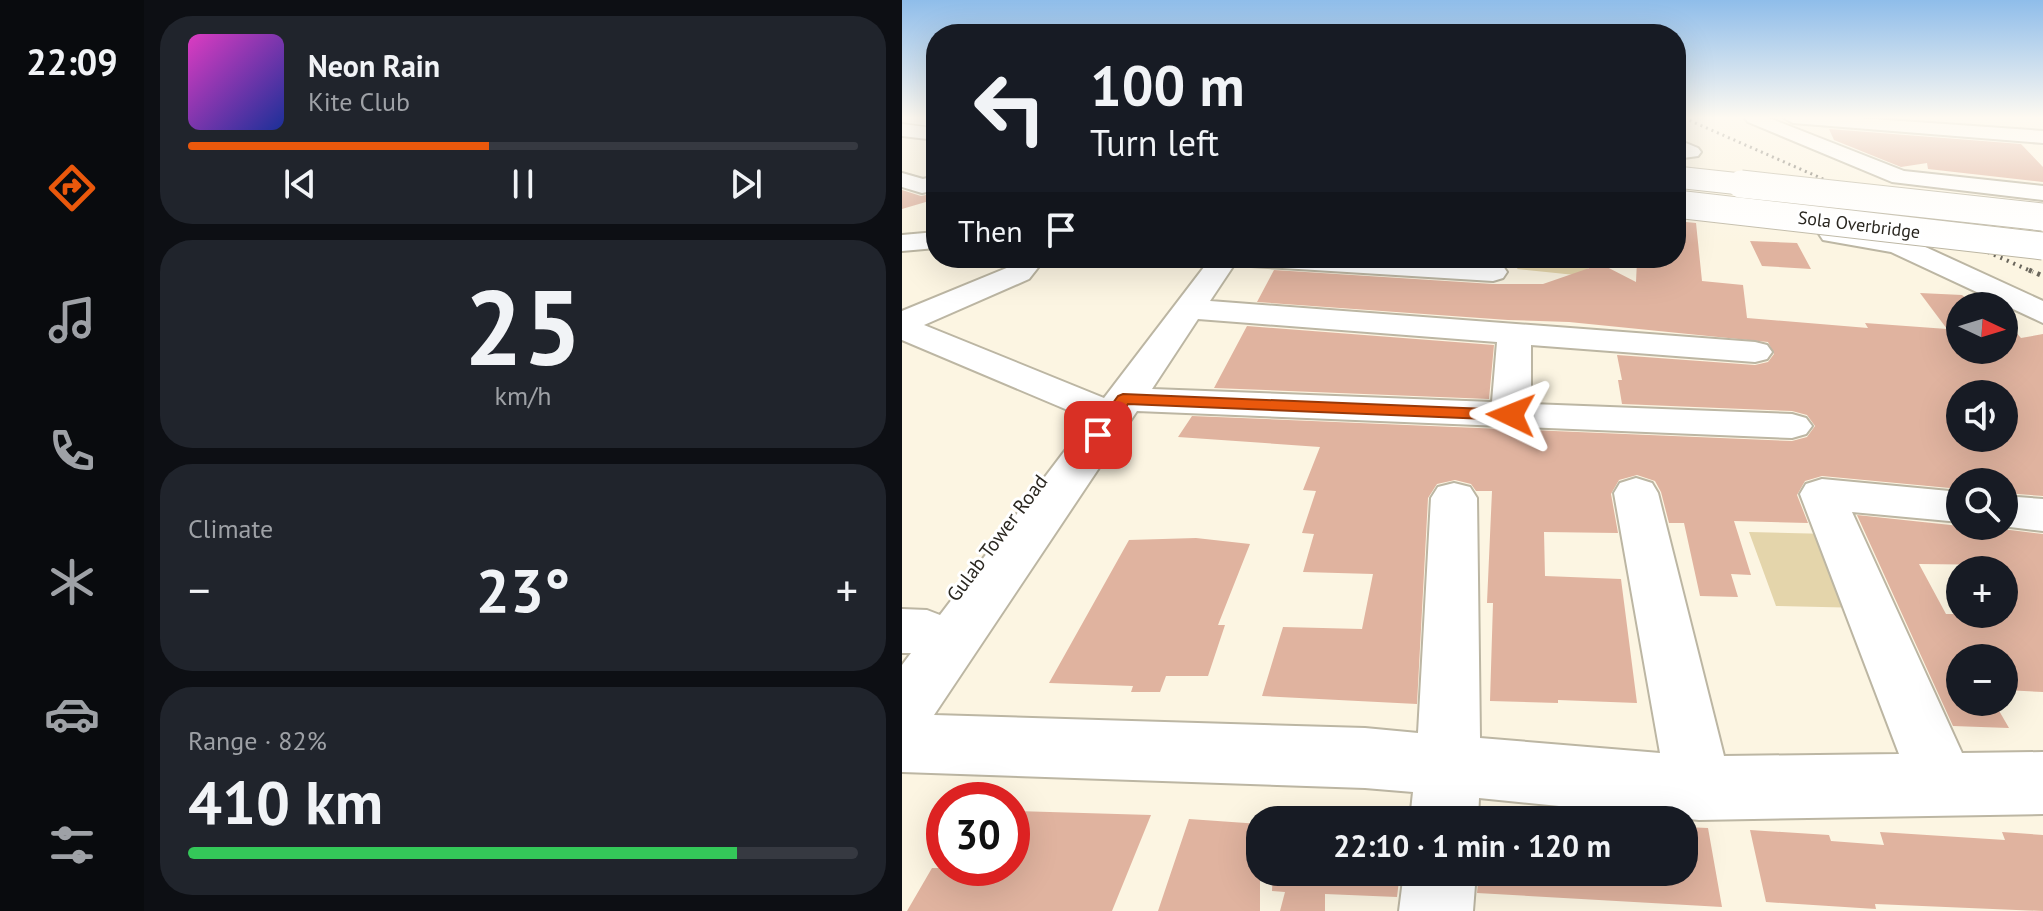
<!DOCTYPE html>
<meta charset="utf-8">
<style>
body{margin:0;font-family:"PT Sans",sans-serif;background:#20242c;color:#f1f3f6;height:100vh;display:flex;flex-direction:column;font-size:30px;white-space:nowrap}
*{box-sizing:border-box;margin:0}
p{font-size:26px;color:#9ea1a6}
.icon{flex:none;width:44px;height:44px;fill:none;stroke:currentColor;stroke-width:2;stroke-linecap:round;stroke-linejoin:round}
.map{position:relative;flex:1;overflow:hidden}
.details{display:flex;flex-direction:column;gap:16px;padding:16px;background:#0d0f14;width:758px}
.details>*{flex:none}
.guide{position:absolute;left:24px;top:24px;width:760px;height:244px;border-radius:32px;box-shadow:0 8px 32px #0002;background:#171b24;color:#f1f3f6;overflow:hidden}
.needle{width:52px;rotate:94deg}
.tools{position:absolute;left:1044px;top:292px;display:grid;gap:16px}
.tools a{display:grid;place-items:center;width:72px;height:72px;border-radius:50%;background:#171b24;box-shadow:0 8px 32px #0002;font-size:40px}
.speed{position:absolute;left:24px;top:782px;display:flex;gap:16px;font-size:40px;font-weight:700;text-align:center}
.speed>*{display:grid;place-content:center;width:104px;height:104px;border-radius:50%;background:#171b24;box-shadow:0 8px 32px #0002;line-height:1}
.speed .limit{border:12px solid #d22;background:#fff;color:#111}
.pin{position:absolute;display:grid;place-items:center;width:68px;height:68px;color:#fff;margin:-34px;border-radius:16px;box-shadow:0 4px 12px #0006}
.me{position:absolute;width:88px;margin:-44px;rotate:272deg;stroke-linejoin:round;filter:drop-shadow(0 0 6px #0008)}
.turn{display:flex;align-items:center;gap:28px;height:168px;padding:0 32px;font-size:36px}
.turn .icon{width:104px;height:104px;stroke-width:2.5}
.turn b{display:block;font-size:56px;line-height:68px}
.then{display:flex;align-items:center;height:76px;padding:0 32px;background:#0003;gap:16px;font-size:30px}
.big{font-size:60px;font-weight:700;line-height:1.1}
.details .widget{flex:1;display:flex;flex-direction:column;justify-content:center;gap:12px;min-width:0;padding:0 28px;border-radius:32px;background:#20242c}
.details .dial{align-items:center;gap:0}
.dial b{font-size:104px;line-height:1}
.song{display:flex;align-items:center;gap:24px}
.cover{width:96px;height:96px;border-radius:12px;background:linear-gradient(135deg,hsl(310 70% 55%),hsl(230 70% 35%))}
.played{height:8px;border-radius:4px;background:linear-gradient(90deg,#ea580c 45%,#363941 45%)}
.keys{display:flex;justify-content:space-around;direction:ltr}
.heat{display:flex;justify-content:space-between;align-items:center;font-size:44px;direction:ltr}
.charge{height:12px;border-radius:6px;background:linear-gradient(90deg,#34c759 82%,#363941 0)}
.trip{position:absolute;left:344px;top:806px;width:452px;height:80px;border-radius:32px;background:#171b24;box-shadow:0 8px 32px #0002;font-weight:700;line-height:80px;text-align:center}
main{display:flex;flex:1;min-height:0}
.menu{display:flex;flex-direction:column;width:144px;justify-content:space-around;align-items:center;background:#090b0e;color:#9ea1a6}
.menu .icon{width:56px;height:56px}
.menu .on{color:#ea580c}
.menu b{font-size:36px;color:#f1f3f6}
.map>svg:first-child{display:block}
.green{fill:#e4d5ab}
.building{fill:#e0b39f;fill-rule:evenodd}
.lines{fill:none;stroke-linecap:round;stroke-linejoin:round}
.minor-casing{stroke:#bcb6a3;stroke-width:4}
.major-casing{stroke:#bcb6a3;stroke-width:4}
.minor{fill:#fff;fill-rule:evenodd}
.major{fill:#fff;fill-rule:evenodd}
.rail-far2{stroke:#6a665c;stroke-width:3;stroke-dasharray:2 4;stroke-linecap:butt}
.rail-far1{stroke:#6a665c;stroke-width:4;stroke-dasharray:2 5;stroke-linecap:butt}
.rail{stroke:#6a665c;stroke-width:5;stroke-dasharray:3 6;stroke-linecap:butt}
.major-bridge-far1-casing{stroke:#bcb6a3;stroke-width:23;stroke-linecap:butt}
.major-bridge-casing{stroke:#bcb6a3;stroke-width:29;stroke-linecap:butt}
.highway-bridge-casing{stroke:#bcb6a3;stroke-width:29;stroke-linecap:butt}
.major-bridge-far1{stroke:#fff;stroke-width:21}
.major-bridge{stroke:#fff;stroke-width:27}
.highway-bridge{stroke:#fff;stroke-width:27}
.route{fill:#ea580c;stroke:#983908;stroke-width:2}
.labels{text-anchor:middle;stroke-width:6;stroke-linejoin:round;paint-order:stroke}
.far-street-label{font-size:18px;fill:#2a2720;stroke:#fff}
.street-label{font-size:20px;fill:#2a2720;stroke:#fff}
</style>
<main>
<nav class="menu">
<b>22:09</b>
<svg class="icon on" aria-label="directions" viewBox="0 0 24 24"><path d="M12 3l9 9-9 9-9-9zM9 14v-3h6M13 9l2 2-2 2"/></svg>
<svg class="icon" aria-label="music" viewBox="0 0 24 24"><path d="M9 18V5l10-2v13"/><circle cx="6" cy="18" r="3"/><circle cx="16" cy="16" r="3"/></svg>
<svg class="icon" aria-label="phone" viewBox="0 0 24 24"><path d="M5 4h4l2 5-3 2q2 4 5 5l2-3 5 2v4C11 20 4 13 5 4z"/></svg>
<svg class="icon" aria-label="climate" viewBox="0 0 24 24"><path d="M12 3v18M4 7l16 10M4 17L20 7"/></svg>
<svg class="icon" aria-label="car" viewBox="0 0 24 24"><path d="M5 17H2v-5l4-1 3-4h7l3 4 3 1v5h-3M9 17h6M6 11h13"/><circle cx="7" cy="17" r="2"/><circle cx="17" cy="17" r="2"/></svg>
<svg class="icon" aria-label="filters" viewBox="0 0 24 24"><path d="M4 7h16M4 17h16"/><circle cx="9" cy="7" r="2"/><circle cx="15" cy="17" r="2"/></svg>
</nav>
<section class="details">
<div class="widget">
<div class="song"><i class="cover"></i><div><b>Neon Rain</b><p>Kite Club</p></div></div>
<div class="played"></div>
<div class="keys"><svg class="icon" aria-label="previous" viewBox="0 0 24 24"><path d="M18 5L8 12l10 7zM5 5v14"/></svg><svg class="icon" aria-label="pause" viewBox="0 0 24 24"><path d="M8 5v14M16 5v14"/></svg><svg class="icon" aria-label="next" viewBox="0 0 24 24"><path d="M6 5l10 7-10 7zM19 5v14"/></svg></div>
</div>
<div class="widget dial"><b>25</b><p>km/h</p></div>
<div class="widget"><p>Climate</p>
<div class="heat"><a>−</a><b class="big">23°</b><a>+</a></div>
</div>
<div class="widget"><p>Range · 82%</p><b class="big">410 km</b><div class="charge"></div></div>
</section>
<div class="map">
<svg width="1141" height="911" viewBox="0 0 1141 911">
<rect width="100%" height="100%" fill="#fcf5e2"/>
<path class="green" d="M621,258L689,260L683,276L615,269Z
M847,532L928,534L964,608L874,606Z"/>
<path class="building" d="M927,129L1119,144L1141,167V182L1026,169L1025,163L999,167L932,140Z
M0,190L19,196L34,193V199L0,209Z
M774,221L794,223L800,281L841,285L845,318L966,328L963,323L1045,329L1018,293L1060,295L1074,306H1058V350H1102V319L1119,338L1141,334V496L1102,493V482H1058V489L920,476L903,481L895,495L906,523L832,521L849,575L829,574L836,597L798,596L782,523H767L759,492L753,481L735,475L717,480L709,494L716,533L642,532L643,576L719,579L735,703L656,700V703L588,701L591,603H585L590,491H574L569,484L553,480L535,484L526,498L515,704L360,696L381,627L460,629L471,574L401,572L412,534L400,533L414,491L401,490L418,447L276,437L290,416L890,441L905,437L913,426L905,415L890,411L720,404L716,380H720L715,355L853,365L866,362L872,354L866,342L667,322L606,320L355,302L372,270L591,284H641L699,264L734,282L735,260L774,258ZM1058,394H1102V438H1058Z
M848,241L895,243L909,269L860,266Z
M345,326L592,345L587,399L312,388Z
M955,515L1058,526H1097L1100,529L1141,534V692L1102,690V658H1058V702H1092L1107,728L1051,726ZM1017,564L1102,565V614H1044Z
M294,538L348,544L316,625H323L306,676H264L258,692H229L231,686L147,683L227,540Z
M110,811L249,815L210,911H5L30,868H110Z
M287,819L358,824V911H256Z
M782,827L806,828L820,907L575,893L577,872H782Z
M848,830L927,835L929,841L982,845L978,832L1103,840L1100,832L1141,835V911L973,904L974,909L864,902Z
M371,872H498L495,897L423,894V911H378L383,892L370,891Z"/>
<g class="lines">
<g class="minor-casing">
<path id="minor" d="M843,118H867L1002,171L1141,186V200L990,182L846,122Z
M882,118H957L1141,131V143L891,123Z
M0,124L34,128V140L0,136Z
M774,139L796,148L799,152L796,156L774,159Z
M0,173L21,179L34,176V190L20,193L0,187Z
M930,226L1006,239L1141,301V323L989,252L921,240L917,234L921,228Z
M34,232V248L0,251V235Z
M100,258H133L138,265L127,279L22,325L202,398L309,258H493L591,263L601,266L605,272L601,278L591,281L332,265L308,301L853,342L865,345L870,352L865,359L853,362L629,345V404L890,414L904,418L910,426L904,434L890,438L235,411L32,715L463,728L516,733L529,498L536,487L552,483L568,487L575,498L578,738L758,753L712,493L718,483L734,478L750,483L756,493L822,756L997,754L898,494L904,484L920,479L1058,492V522L950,512L1060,753L1141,752V814L797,820L577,798L576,820H508L511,792L463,788L0,772V665L9,653H0V609L25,610L38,615L187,419L0,340V311L107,267ZM296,319L595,342L590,402L250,389Z
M1102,496L1141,499V531L1100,526Z
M502,872H574L571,911H497Z"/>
</g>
<g class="major-casing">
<path id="major" d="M0,118H34V127L0,122Z"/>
</g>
<use href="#minor" class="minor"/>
<use href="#major" class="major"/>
<path class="rail-far2" d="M782,118L937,186"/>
<path class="rail-far1" d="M932,184L1131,272"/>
<path class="rail" d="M1127,270L1141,276"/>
<g class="major-bridge-far1-casing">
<path id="major-bridge-far1" d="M774,177L857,186"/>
</g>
<g class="major-bridge-casing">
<path id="major-bridge" d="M839,184L1141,217"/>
</g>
<g class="highway-bridge-casing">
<path id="highway-bridge" d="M774,204L1141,246"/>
</g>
<use href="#major-bridge-far1" class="major-bridge-far1"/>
<use href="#major-bridge" class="major-bridge"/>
<use href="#highway-bridge" class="highway-bridge"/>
</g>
<linearGradient id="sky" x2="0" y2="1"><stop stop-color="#8fbdea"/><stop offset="0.48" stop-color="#fefaf2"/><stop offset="1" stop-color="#fefaf2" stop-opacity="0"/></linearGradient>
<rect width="1141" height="245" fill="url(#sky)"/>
<path class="route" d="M221,394L609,410L618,415L609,420L226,404L202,439H190L187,435L190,432L216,396Z"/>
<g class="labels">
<g class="far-street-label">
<text transform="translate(957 225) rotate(7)" y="6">Sola Overbridge</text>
</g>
<g class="street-label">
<text transform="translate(95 538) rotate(-53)" y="7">Gulab Tower Road</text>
</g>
</g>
</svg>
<div class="tools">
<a><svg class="needle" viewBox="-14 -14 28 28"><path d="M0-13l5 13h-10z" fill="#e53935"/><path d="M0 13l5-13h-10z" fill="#9ea1a6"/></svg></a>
<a><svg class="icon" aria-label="sound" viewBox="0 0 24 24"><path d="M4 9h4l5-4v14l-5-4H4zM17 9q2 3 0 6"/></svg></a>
<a><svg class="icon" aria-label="search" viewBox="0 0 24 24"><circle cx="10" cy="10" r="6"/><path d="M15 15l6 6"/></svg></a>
<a>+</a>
<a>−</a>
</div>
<div class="speed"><div class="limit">30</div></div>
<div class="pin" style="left:196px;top:435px;background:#d93025"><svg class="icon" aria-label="arrive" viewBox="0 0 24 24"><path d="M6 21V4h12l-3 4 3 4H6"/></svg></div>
<svg class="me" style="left:609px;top:415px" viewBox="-20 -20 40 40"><path d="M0-17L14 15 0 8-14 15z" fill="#ea580c" stroke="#fff" stroke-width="4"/></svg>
<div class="trip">22:10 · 1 min · 120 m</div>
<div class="guide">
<div class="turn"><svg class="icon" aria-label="left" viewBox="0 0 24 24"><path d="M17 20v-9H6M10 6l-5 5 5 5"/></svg><div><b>100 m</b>Turn left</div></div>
<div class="then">Then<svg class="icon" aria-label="arrive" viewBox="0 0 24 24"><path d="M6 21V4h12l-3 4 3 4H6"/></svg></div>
</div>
</div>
</main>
